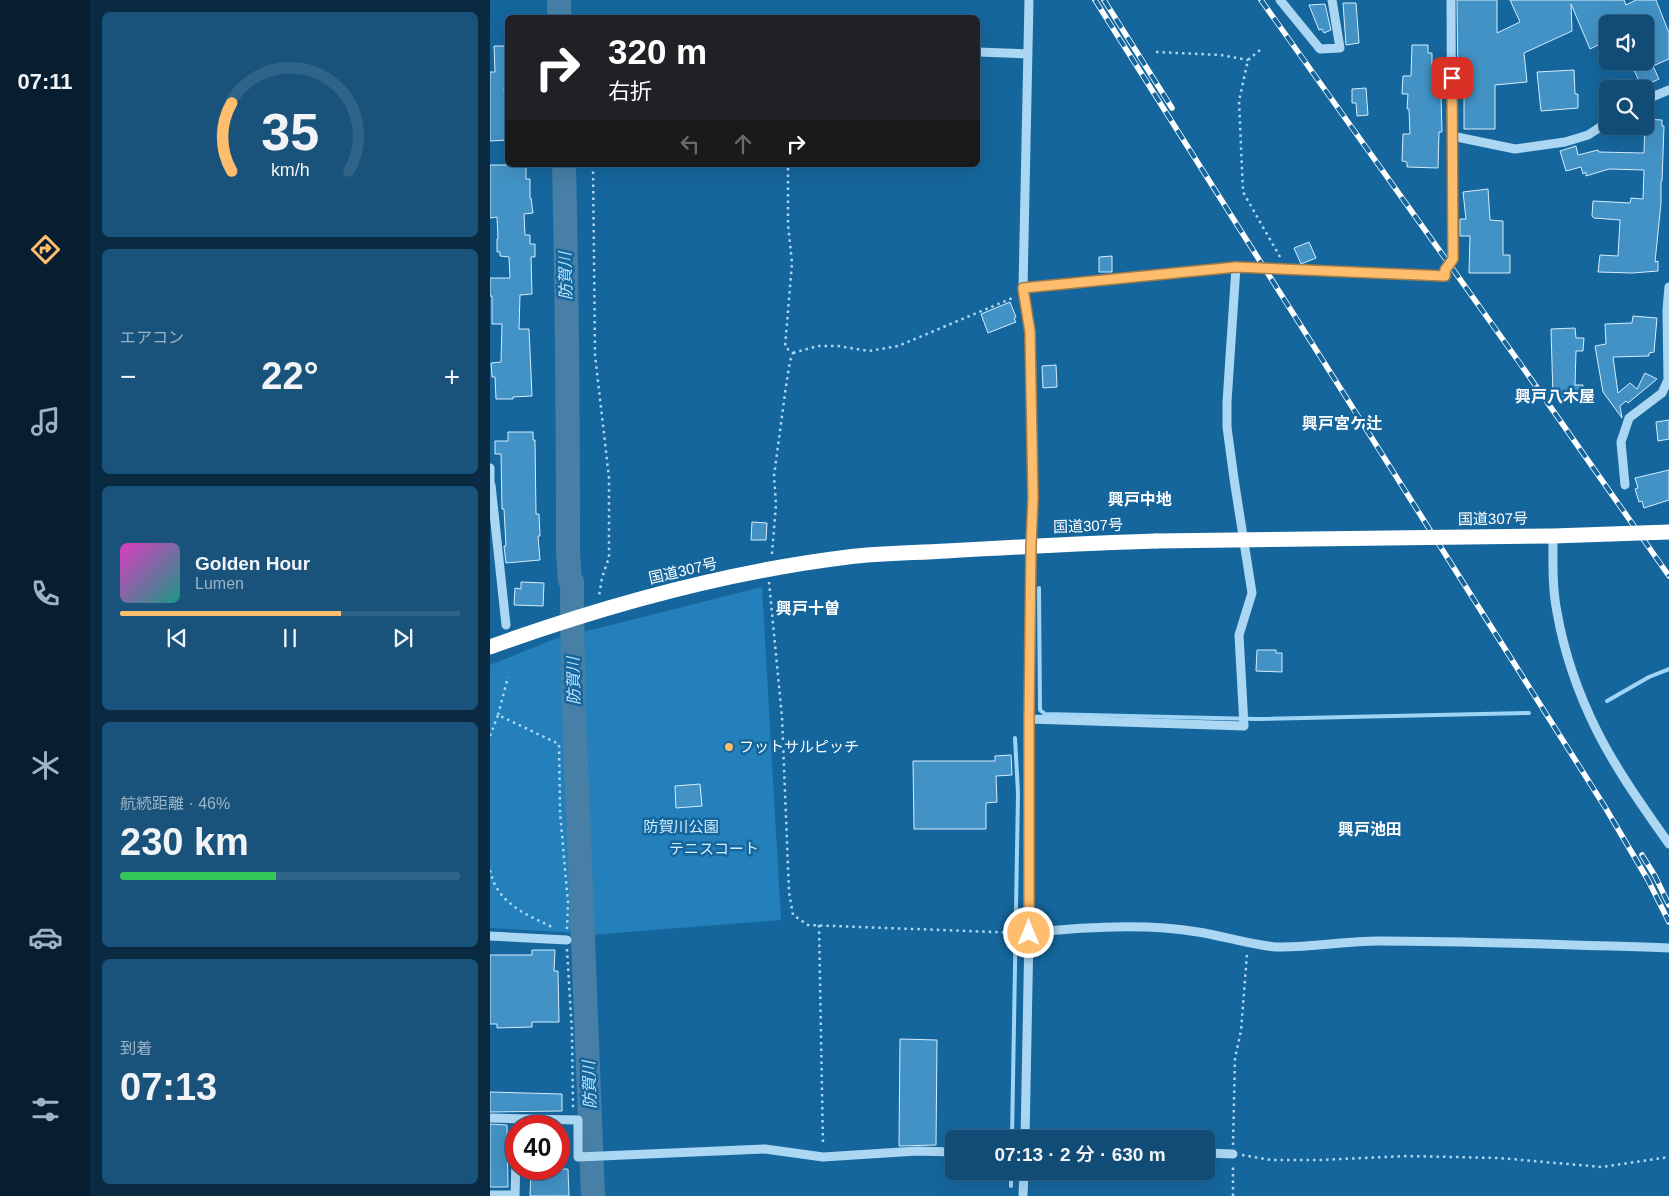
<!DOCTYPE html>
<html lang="ja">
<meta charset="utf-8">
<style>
body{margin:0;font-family:Helvetica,"Noto Sans JP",sans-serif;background:#19537b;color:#f1f3f6;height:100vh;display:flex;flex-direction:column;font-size:19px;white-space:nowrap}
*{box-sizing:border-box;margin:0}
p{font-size:16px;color:#9cb4c5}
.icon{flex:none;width:28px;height:28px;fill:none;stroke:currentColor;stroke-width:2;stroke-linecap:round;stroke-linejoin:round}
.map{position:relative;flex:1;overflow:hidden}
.panel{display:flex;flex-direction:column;gap:12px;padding:12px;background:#092a41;width:400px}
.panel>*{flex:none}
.banner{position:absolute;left:15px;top:15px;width:475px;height:152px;border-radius:8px;box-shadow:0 5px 20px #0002,0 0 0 1px #306388;background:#202124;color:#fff;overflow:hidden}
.controls{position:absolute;left:1109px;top:15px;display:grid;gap:10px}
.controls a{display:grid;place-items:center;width:55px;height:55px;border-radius:8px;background:#104c76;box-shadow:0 5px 20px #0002,0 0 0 1px #306388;font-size:25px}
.speed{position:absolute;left:15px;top:1115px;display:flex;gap:10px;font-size:25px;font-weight:700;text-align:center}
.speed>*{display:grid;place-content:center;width:65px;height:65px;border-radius:50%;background:#104c76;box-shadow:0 5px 20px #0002,0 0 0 1px #306388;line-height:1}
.speed .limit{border:8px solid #d22;background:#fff;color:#111}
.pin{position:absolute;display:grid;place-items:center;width:42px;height:42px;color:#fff;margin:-21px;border-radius:10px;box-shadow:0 2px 8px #0006}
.me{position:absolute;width:55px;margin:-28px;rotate:0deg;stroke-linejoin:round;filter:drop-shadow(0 0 4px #0008)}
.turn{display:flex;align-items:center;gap:18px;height:105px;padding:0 20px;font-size:22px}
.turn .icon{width:65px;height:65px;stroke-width:2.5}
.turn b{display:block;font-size:35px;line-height:42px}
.lanes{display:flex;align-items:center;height:48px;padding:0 20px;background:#0003;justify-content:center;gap:25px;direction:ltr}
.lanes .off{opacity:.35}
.big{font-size:38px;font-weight:600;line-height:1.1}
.panel .widget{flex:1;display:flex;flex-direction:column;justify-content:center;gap:8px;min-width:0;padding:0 18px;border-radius:8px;background:#19537b}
.panel .dial{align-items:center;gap:0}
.dial svg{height:130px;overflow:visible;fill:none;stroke:#306388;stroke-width:7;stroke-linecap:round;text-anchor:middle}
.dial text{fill:#f1f3f6;stroke:none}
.song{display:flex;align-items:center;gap:15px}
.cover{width:60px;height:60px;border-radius:8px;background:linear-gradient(135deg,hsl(310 70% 55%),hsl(170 70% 35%))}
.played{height:5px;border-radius:2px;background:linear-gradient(90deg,#ffbe6e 65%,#306388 65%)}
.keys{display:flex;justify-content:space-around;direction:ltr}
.heat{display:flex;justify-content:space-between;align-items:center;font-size:28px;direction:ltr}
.charge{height:8px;border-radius:4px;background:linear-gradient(90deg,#34c759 46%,#306388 0)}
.trip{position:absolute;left:455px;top:1130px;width:270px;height:50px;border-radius:8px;background:#104c76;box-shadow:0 5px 20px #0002,0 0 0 1px #306388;font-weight:600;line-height:50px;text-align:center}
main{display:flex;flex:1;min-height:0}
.menu{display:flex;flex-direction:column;width:90px;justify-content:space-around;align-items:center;background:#061e2f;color:#9cb4c5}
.menu .icon{width:35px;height:35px}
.menu .on{color:#ffbe6e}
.menu b{font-size:22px;color:#f1f3f6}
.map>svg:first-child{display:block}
.green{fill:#2480ba}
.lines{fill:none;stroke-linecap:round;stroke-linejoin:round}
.stream{stroke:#9ed5f6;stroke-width:4}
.river{stroke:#477fa6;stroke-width:24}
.building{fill:#4292c5;stroke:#d4edfd}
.path{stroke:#acd7f3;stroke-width:2.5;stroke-dasharray:2.5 4;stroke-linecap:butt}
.minor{stroke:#acd7f3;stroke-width:9}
.highway{stroke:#fff;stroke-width:15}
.rail-casing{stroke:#fff;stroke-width:5.5}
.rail{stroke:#15669d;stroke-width:4;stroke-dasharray:11;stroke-linecap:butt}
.highway-bridge{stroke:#fff;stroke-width:15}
.route-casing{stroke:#a67c48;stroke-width:12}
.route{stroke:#ffbe6e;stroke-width:9}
.poi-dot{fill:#ffbe6e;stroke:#15669d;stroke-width:2}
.labels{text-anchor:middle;stroke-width:5;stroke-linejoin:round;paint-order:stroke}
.street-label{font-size:15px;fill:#fff;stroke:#15669d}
.poi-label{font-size:15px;fill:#fff;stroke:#15669d;text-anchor:start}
.park-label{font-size:15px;fill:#d4edfd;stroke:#15669d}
.water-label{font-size:16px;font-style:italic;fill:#bce2fa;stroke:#15669d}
.neighbourhood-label{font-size:16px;font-weight:bold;fill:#fff;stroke:#15669d}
</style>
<main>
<nav class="menu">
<b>07:11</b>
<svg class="icon on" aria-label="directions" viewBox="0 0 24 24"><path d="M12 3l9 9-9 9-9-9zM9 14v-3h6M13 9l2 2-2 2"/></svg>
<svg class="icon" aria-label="music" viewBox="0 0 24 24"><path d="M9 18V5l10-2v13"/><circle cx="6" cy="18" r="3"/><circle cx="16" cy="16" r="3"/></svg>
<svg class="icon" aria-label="phone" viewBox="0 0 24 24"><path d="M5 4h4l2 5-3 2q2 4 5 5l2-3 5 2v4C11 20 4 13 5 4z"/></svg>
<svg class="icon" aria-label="climate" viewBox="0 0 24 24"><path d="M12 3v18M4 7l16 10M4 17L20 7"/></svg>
<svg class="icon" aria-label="car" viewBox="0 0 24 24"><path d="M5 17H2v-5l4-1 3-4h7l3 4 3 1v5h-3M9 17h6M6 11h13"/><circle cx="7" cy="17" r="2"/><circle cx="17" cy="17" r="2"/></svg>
<svg class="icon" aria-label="filters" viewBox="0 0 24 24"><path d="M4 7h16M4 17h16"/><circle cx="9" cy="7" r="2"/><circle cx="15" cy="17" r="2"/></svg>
</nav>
<section class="panel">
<div class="widget dial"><svg viewBox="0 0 100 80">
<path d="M14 69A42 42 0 1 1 86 69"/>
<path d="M14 69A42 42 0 0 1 14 27" stroke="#ffbe6e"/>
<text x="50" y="56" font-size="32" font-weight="700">35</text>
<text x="50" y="72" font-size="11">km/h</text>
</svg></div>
<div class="widget"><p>エアコン</p>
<div class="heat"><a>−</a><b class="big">22°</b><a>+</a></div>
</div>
<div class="widget">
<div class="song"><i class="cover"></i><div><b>Golden Hour</b><p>Lumen</p></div></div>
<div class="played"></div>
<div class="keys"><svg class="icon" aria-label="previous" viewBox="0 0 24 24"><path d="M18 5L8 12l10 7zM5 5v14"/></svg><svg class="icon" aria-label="pause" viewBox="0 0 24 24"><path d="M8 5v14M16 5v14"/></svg><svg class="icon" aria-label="next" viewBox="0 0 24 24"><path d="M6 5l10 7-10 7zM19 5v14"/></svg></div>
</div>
<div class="widget"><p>航続距離 · 46%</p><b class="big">230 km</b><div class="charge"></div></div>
<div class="widget"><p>到着</p><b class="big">07:13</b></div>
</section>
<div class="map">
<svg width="1179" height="1196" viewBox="0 0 1179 1196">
<rect width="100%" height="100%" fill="#15669d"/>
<path class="green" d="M272,587L291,920L100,935L89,633Z
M78,636L88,933L0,928V665L62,640Z"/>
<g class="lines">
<path class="stream" d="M549,588L550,710L555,714L767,719L1039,713
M1117,701L1159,677L1179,669
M522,1139L528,793L525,738
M521,1186V1171"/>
<path class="river" d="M69,0V18
M74,165C77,294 78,423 78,552L80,580L82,582C82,625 83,668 84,711L103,1196"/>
</g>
<path class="building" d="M967,0H1007V33L1030,22L1020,0H1134L1136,5L1146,0H1166L1179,33V59L1163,66L1169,79L1152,87L1141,64L1147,61H1155V58L1160,55L1155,42V24H1118V40L1100,49L1081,4L1082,31L1034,53L1037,82L1005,85V129H974V82L968,83Z
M853,3H866L869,43L856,45Z
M835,4L841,30L834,33L832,29L829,30L819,5Z
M922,45H938V53H942V79L953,80L951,96L952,132H949L948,168L917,167V162L912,161L913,134H920L919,109H917L918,94H912L913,76H921Z
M4,46H18V89H14L18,116V140L0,141V72H5Z
M1084,70L1085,94H1088V108L1051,111L1047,72Z
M876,88L878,115L867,116L866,103H862V89Z
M1155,119L1172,120V126H1174L1172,181H1171V203L1165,262L1168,261V271L1142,273L1108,272L1110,255L1128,256L1130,220L1104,218L1102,216L1103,201L1140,203L1141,198L1153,199L1154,170L1119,169L1096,176V172L1093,174L1091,167L1076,171L1070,151L1086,146L1088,155L1108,150L1109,152L1154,153Z
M0,165H36V179H40V198H41L43,213L34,214L35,235H40V244H45V257H41L42,294L30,295L29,329H39L42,396L23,397V399H6L5,377H2L1,363L11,362L12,324H2V296H0V278H20L19,257L10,256V252H7V239H8L7,217L0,218Z
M998,189L1000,220L1013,221V255H1020V273H979L980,236H970V219H976L973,192Z
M819,242L826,258L811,264L804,248Z
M622,256V272H609V257Z
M520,302L526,317L524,318L526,322L498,333L491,314Z
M1143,316L1167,318L1164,352L1159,353V356L1123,357L1128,393L1140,383L1147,389L1155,373L1167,379L1138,403L1136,401L1130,406L1132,418L1113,392L1105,346L1116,344L1115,324L1142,323Z
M1085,328L1086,338H1094L1093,351H1086L1085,385H1093V397H1063L1061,329Z
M566,365L567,387L553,388L552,366Z
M1179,420V439L1168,441L1166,422Z
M18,432H43V440H45L46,514H49L50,536H48L50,560L16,563L14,546H16L14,509H12L11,454H5V441H18Z
M1179,470V500L1154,508L1152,501L1149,502L1145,489L1148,488L1145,478Z
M262,522L277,523L276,540H261Z
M31,582L54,583L53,606L24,605L25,588L31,589Z
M767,650H786V653H792V672L766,671Z
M521,755L522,775L506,776L507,802L496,803V829H424L423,761H505V756Z
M210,784L212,806L186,808L185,786Z
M42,950H65L64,971H68L69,1022H42V1027L7,1028V1024H0V955H42Z
M410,1039L447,1040L446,1145L409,1146Z
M0,1092L72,1094V1111L0,1112Z
M0,1124L17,1125L18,1187H0Z
M41,1169H78L79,1196H40Z"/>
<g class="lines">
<path class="path" d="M770,50L758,60L749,101L753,192L790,257
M666,52L731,55L758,60
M103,165L105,355L119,478V557L112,578L109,596
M303,353L328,346H348L379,351L408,346L525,297
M282,554L286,504L284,476L296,386L300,361L303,353L295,347L302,263L298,224V165
M279,582L292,717L299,892L303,915L318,925L530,933
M8,715L18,677
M0,736L8,715L69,744L70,812L78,903L77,929
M0,870C7,904 36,914 64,928
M329,925L333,1146
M77,949L82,1033L83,1109
M743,1145L745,1058L751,1031L757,954
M752,1155L781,1160H830L917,1156L1009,1158L1112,1167L1179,1157
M743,1196V1165"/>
<path class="minor" d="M790,0L830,49L850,48L842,0
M488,52L538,54
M1155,100L1179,90
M962,136L1025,149L1075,142L1098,135L1118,122
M533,288L746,267L955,276V270L963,259L962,246L961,0
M0,468V485
M1,485L16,625
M1135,485L1131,442L1139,418L1172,393L1178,380L1177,310L1179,287
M1063,536C1063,561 1062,587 1067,612C1074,652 1089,695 1107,731C1127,771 1154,808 1179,844
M539,719L754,726L749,635L762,593L744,479L737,427V402L746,267
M539,933C591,927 656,923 708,932C734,936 760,945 786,947C820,948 854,941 888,941C985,941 1082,945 1179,948
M0,936L77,940
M0,1118L88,1120V1157L275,1149L333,1157L427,1151L464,1152
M535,1139L539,933L541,545L543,498L540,331L533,288L539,0
M716,1153L743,1154
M0,1195H25
M25,1196L26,1159
M533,1196L534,1171"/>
<path class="highway" d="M0,647C116,605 235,572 358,557C390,553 423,553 456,551C526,547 596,543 666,541"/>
<g class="rail-casing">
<path id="rail" d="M605,0L1115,807L1158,880L1179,922
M614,0L682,108
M771,0L1029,362L1179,576
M1152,855L1165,876L1179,905"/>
</g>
<use href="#rail" class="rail"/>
<path class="highway-bridge" d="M666,541L1063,536L1179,532"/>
</g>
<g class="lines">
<g class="route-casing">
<path id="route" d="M539,933V720L541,546L543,498L540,332L533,288L746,267L955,276V270L963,259L962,78"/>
</g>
<use href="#route" class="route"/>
</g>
<circle class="poi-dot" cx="239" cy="747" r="5"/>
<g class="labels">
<g class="street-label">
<text transform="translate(1003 519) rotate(-1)" y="5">国道307号</text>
<text transform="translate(598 526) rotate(-2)" y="5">国道307号</text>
<text transform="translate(193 571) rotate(-13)" y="5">国道307号</text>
</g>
<g class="poi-label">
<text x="249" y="752">フットサルピッチ</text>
</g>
<g class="park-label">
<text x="191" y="832">防賀川公園</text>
<text x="224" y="854">テニスコート</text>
</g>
<g class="water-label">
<text transform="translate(75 276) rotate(-91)" y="6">防賀川</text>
<text transform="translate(83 681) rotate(-91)" y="6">防賀川</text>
<text transform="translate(99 1085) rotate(-92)" y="6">防賀川</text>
</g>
<g class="neighbourhood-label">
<text x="1065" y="402">興戸八木屋</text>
<text x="852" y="429">興戸宮ケ辻</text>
<text x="650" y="505">興戸中地</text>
<text x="318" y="614">興戸十曽</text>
<text x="880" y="835">興戸池田</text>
</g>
</g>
</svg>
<div class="controls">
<a><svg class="icon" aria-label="sound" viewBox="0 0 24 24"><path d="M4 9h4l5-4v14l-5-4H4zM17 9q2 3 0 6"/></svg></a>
<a><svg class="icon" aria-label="search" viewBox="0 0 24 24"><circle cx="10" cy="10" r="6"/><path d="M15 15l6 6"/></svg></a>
</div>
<div class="speed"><div class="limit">40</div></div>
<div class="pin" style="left:962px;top:78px;background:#d93025"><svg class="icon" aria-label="arrive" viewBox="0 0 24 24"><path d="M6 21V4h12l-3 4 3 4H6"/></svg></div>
<svg class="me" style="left:539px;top:933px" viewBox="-20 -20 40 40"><circle r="17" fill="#ffbe6e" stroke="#fff" stroke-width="3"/><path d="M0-11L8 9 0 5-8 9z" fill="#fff"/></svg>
<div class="trip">07:13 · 2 分 · 630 m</div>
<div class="banner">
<div class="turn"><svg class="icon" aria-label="right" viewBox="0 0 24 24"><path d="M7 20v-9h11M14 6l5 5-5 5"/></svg><div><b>320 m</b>右折</div></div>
<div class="lanes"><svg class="icon off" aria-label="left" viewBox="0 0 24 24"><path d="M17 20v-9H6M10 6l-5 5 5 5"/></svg><svg class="icon off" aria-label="ahead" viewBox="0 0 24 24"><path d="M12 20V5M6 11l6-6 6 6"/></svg><svg class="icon" aria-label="right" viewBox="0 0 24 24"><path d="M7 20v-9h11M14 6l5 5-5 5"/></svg></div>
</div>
</div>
</main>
